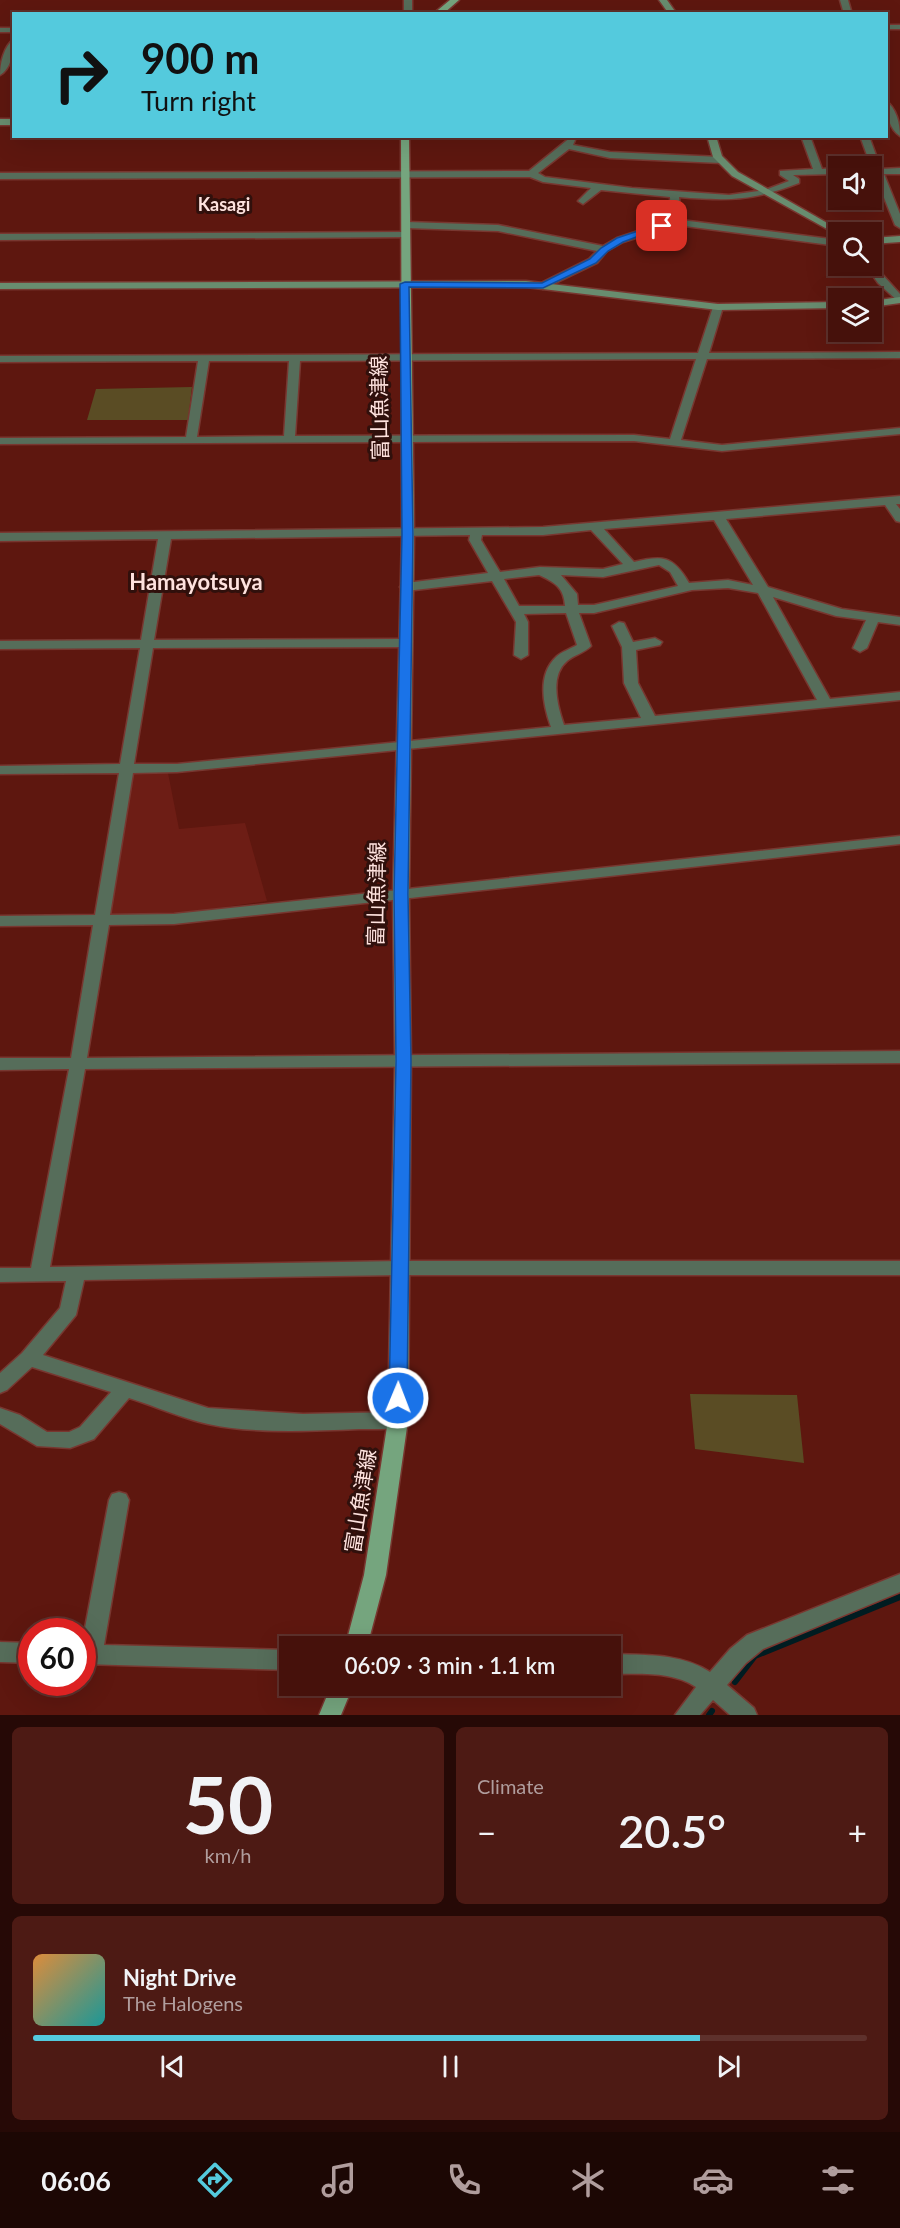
<!DOCTYPE html>
<meta charset="utf-8">
<style>
body{margin:0;font-family:Lato,"Noto Sans JP",sans-serif;background:#4d1a14;color:#f1f3f6;height:100vh;display:flex;flex-direction:column;font-size:22px;white-space:nowrap}
*{box-sizing:border-box;margin:0}
p{font-size:20px;color:#b09d9d}
.icon{flex:none;width:33px;height:33px;fill:none;stroke:currentColor;stroke-width:2;stroke-linecap:round;stroke-linejoin:round}
.map{position:relative;height:1715px;overflow:hidden}
.details{display:flex;flex-direction:column;gap:12px;padding:12px;background:#260906;flex:1}
.details>*{flex:none}
.guide{position:absolute;left:12px;top:12px;width:876px;height:126px;border-radius:0px;box-shadow:0 6px 24px #0002,0 0 0 2px #5e312c;background:#54cadd;color:#111;overflow:hidden}
.controls{position:absolute;left:828px;top:156px;display:grid;gap:12px}
.controls a{display:grid;place-items:center;width:54px;height:54px;border-radius:0px;background:#46110b;box-shadow:0 6px 24px #0002,0 0 0 2px #5e312c;font-size:30px}
.speed{position:absolute;left:18px;top:1618px;display:flex;gap:12px;font-size:30px;font-weight:700;text-align:center}
.speed>*{display:grid;place-content:center;width:78px;height:78px;border-radius:50%;background:#46110b;box-shadow:0 6px 24px #0002,0 0 0 2px #5e312c;line-height:1}
.speed .limit{border:9px solid #d22;background:#fff;color:#111}
.pin{position:absolute;display:grid;place-items:center;width:51px;height:51px;color:#fff;margin:-26px;border-radius:12px;box-shadow:0 3px 9px #0006}
.me{position:absolute;width:66px;margin:-33px;rotate:1deg;stroke-linejoin:round;filter:drop-shadow(0 0 4px #0008)}
.turn{display:flex;align-items:center;gap:21px;height:126px;padding:0 30px;font-size:27px}
.turn .icon{width:78px;height:78px;stroke-width:2.5}
.turn b{display:block;font-size:42px;line-height:51px}
.big{font-size:45px;font-weight:600;line-height:1.1}
.details .tile{flex:1;display:flex;flex-direction:column;justify-content:center;gap:9px;min-width:0;padding:0 21px;border-radius:9px;background:#4d1a14}
.details .dial{align-items:center;gap:0}
.dial b{font-size:78px;line-height:1}
.song{display:flex;align-items:center;gap:18px}
.cover{width:72px;height:72px;border-radius:9px;background:linear-gradient(135deg,hsl(30 70% 55%),hsl(180 70% 35%))}
.played{height:6px;border-radius:3px;background:linear-gradient(90deg,#54cadd 80%,#5e312c 80%)}
.keys{display:flex;justify-content:space-around;direction:ltr}
.heat{display:flex;justify-content:space-between;align-items:center;font-size:33px;direction:ltr}
.details .tiles{flex:1;display:grid;gap:12px;grid-template-columns:1fr 1fr}
.tile:last-child{grid-column:span 2}
.trip{position:absolute;left:279px;top:1636px;width:342px;height:60px;border-radius:0px;background:#46110b;box-shadow:0 6px 24px #0002,0 0 0 2px #5e312c;font-weight:600;line-height:60px;text-align:center}
.tabs{display:flex;height:96px;justify-content:space-around;align-items:center;background:#1c0704;color:#b09d9d}
.tabs .icon{width:42px;height:42px}
.tabs .on{color:#54cadd}
.tabs b{font-size:27px;color:#f1f3f6}
.map>svg:first-child{display:block}
.built{fill:#6d1d15}
.green{fill:#5a4c24}
.lines{fill:none;stroke-linecap:round;stroke-linejoin:round}
.stream{stroke:#001c21;stroke-width:6}
.street-casing{stroke:#783730;stroke-width:3}
.secondary-casing{stroke:#783730;stroke-width:3}
.primary-casing{stroke:#783730;stroke-width:3}
.street{fill:#566d5a;fill-rule:evenodd}
.secondary{fill:#688d6f;fill-rule:evenodd}
.primary{fill:#75a57e;fill-rule:evenodd}
.route{fill:#1a73e8;stroke:#114b97;stroke-width:1.5}
.labels{text-anchor:middle;stroke-width:6;stroke-linejoin:round;paint-order:stroke}
.far-neighbourhood-label{font-size:18px;font-weight:bold;fill:#fee2de;stroke:#30100c}
.street-label{font-size:21px;fill:#fee2de;stroke:#30100c}
.neighbourhood-label{font-size:22px;font-weight:bold;fill:#fee2de;stroke:#30100c}
</style>
<div class="map">
<svg width="900" height="1715" viewBox="0 0 900 1715">
<rect width="100%" height="100%" fill="#5e170f"/>
<path class="built" d="M132,772L168,773L179,829L245,823L267,901L172,915L111,914Z"/>
<path class="green" d="M192,387L188,420H87L96,389Z
M690,1394L797,1395L804,1463L695,1449Z"/>
<g class="lines">
<path class="stream" d="M735,1682L755,1656L900,1597
M709,1715L712,1711"/>
<g class="street-casing">
<path id="street" d="M404,0H412V14H404Z
M840,0H848L852,14H844Z
M886,25H900V29H886Z
M0,28H14V32H0Z
M14,39C14,51 11,69 0,75C0,63 4,46 14,39Z
M886,101C896,108 900,123 900,136C889,129 886,113 886,101Z
M801,136H810L822,169L838,168V174L793,175L799,179V183C752,201 729,201 679,197L681,220L838,240V246L677,225L623,242L607,251L597,263L543,289L538,286L539,284L589,259L597,251L498,231L407,228L402,225L407,222L498,225L603,246L617,238L671,220L670,197L601,190L583,204L578,201L591,188L543,182L530,177L0,179V173L529,171L571,137L575,140L573,145L610,152L721,157L726,160L721,163L610,158L569,149L538,173L545,177L632,188L729,195L765,190L789,181L780,175V171L813,169Z
M860,136H869L881,169L900,168V174H884L900,214V228L895,225L875,175H872V169Z
M406,232L409,233V237L0,240V234Z
M872,263L900,294V303L878,283L866,266H872Z
M718,304L723,307L709,353L900,352V358L707,359L681,440L722,445L900,428V434L722,451L634,441L0,444V438L186,437L198,361L0,362V356L698,353L713,307ZM696,359L670,439L634,435L295,436L300,361ZM209,361H289L284,436L197,437Z
M900,496V504H896L900,509V522L896,521L885,505L726,519L768,587L842,609L900,617V625L878,622L867,648L860,652L853,648L866,620L836,616L773,597L830,699L900,692V700L177,772L133,773L110,915L174,914L900,836V844L174,924L109,925L87,1058L900,1051V1063L85,1069L50,1267L400,1261H900V1275H400L84,1280L76,1315L43,1355L208,1408L303,1414L398,1412L405,1414L408,1420L405,1426C391,1430 374,1429 359,1429C312,1431 254,1434 208,1424C181,1418 155,1406 129,1398L94,1439L70,1448L37,1446L0,1424V1408L20,1415L47,1432H69L80,1427L111,1392L32,1367L7,1390L0,1393V1373L22,1353L60,1308L66,1281L0,1282V1268H31L69,1069L0,1070V1058H71L93,925L0,926V916L95,915L119,773L0,774V766L120,764L140,648L0,649V641L141,640L158,539L0,541V533L543,527ZM714,520L753,585L728,580L689,583C673,556 663,555 634,562L604,529ZM591,530L623,564L603,569L540,567L500,572L481,540L482,535H543ZM470,535L469,540L488,573L406,583L400,587L406,591L492,581L516,622L514,655L521,659L528,655V622L524,614L566,613L577,645C570,649 561,652 556,657C537,675 543,705 551,727L177,764H134L153,648L404,647L411,643L404,639L154,640L171,539ZM659,565L670,572L678,586L594,605H578L577,594L561,575L603,577ZM539,575C554,582 564,587 565,606H519L504,579ZM728,588L758,593L817,700L655,716L638,683L636,650L660,645L662,642L655,638L633,642L624,623L619,622L612,626L622,647L624,683L641,718L564,725C558,708 549,676 567,661C574,655 584,653 591,646L579,613H594L692,590Z
M119,1492L126,1494L129,1500L104,1645L290,1650V1670L82,1664V1644L109,1500L112,1494Z
M900,1574V1592L763,1649L746,1663L727,1685L754,1708L757,1715H730L713,1700L700,1715H675L696,1687C672,1671 639,1674 610,1674V1654C644,1655 681,1653 710,1672L730,1649L747,1635Z
M0,1642L32,1643V1663L0,1662Z"/>
</g>
<g class="secondary-casing">
<path id="secondary" d="M659,0H667L677,14H669Z
M0,119H14V125H0Z
M707,136H716L722,156L738,172L843,232L836,234L732,176L713,157Z
M900,236V242L872,244V238Z
M526,281L718,304L838,302V308L718,310L526,287L0,289V283Z
M900,297V303L872,307V301Z"/>
</g>
<g class="primary-casing">
<path id="primary" d="M450,0H459L443,14H433Z
M401,136H409L414,534L409,894L411,1061L408,1420L386,1575L367,1647H345L364,1575L388,1420L395,1061L393,894L402,534Z
M331,1686H353L341,1715H319Z"/>
</g>
<use href="#street" class="street"/>
<use href="#secondary" class="secondary"/>
<use href="#primary" class="primary"/>
</g>
<path class="route" d="M659,224L666,226L623,242L608,251L596,263L543,288L409,287L413,534L408,894L411,1061L407,1398L405,1403H392L389,1398L396,1061L394,894L402,534L400,284L405,282L542,283L590,259L601,248L617,238Z"/>
<g class="labels">
<g class="far-neighbourhood-label">
<text x="224" y="211">Kasagi</text>
</g>
<g class="street-label">
<text transform="translate(380 408) rotate(-91)" y="7">富山魚津線</text>
<text transform="translate(377 894) rotate(-89)" y="7">富山魚津線</text>
<text transform="translate(361 1501) rotate(-81)" y="7">富山魚津線</text>
</g>
<g class="neighbourhood-label">
<text x="196" y="590">Hamayotsuya</text>
</g>
</g>
</svg>
<div class="controls">
<a><svg class="icon" aria-label="sound" viewBox="0 0 24 24"><path d="M4 9h4l5-4v14l-5-4H4zM17 9q2 3 0 6"/></svg></a>
<a><svg class="icon" aria-label="search" viewBox="0 0 24 24"><circle cx="10" cy="10" r="6"/><path d="M15 15l6 6"/></svg></a>
<a><svg class="icon" aria-label="layers" viewBox="0 0 24 24"><path d="M12 4l9 5-9 5-9-5zM3 14l9 5 9-5"/></svg></a>
</div>
<div class="speed"><div class="limit">60</div></div>
<div class="pin" style="left:662px;top:226px;background:#d93025"><svg class="icon" aria-label="arrive" viewBox="0 0 24 24"><path d="M6 21V4h12l-3 4 3 4H6"/></svg></div>
<svg class="me" style="left:398px;top:1398px" viewBox="-20 -20 40 40"><circle r="17" fill="#1a73e8" stroke="#fff" stroke-width="3"/><path d="M0-11L8 9 0 5-8 9z" fill="#fff"/></svg>
<div class="trip">06:09 · 3 min · 1.1 km</div>
<div class="guide">
<div class="turn"><svg class="icon" aria-label="right" viewBox="0 0 24 24"><path d="M7 20v-9h11M14 6l5 5-5 5"/></svg><div><b>900 m</b>Turn right</div></div>
</div>
</div>
<section class="details">
<div class="tiles">
<div class="tile dial"><b>50</b><p>km/h</p></div>
<div class="tile"><p>Climate</p>
<div class="heat"><a>−</a><b class="big">20.5°</b><a>+</a></div>
</div>
<div class="tile">
<div class="song"><i class="cover"></i><div><b>Night Drive</b><p>The Halogens</p></div></div>
<div class="played"></div>
<div class="keys"><svg class="icon" aria-label="previous" viewBox="0 0 24 24"><path d="M18 5L8 12l10 7zM5 5v14"/></svg><svg class="icon" aria-label="pause" viewBox="0 0 24 24"><path d="M8 5v14M16 5v14"/></svg><svg class="icon" aria-label="next" viewBox="0 0 24 24"><path d="M6 5l10 7-10 7zM19 5v14"/></svg></div>
</div>
</div>
</section>
<nav class="tabs">
<b>06:06</b>
<svg class="icon on" aria-label="directions" viewBox="0 0 24 24"><path d="M12 3l9 9-9 9-9-9zM9 14v-3h6M13 9l2 2-2 2"/></svg>
<svg class="icon" aria-label="music" viewBox="0 0 24 24"><path d="M9 18V5l10-2v13"/><circle cx="6" cy="18" r="3"/><circle cx="16" cy="16" r="3"/></svg>
<svg class="icon" aria-label="phone" viewBox="0 0 24 24"><path d="M5 4h4l2 5-3 2q2 4 5 5l2-3 5 2v4C11 20 4 13 5 4z"/></svg>
<svg class="icon" aria-label="climate" viewBox="0 0 24 24"><path d="M12 3v18M4 7l16 10M4 17L20 7"/></svg>
<svg class="icon" aria-label="car" viewBox="0 0 24 24"><path d="M5 17H2v-5l4-1 3-4h7l3 4 3 1v5h-3M9 17h6M6 11h13"/><circle cx="7" cy="17" r="2"/><circle cx="17" cy="17" r="2"/></svg>
<svg class="icon" aria-label="filters" viewBox="0 0 24 24"><path d="M4 7h16M4 17h16"/><circle cx="9" cy="7" r="2"/><circle cx="15" cy="17" r="2"/></svg>
</nav>
